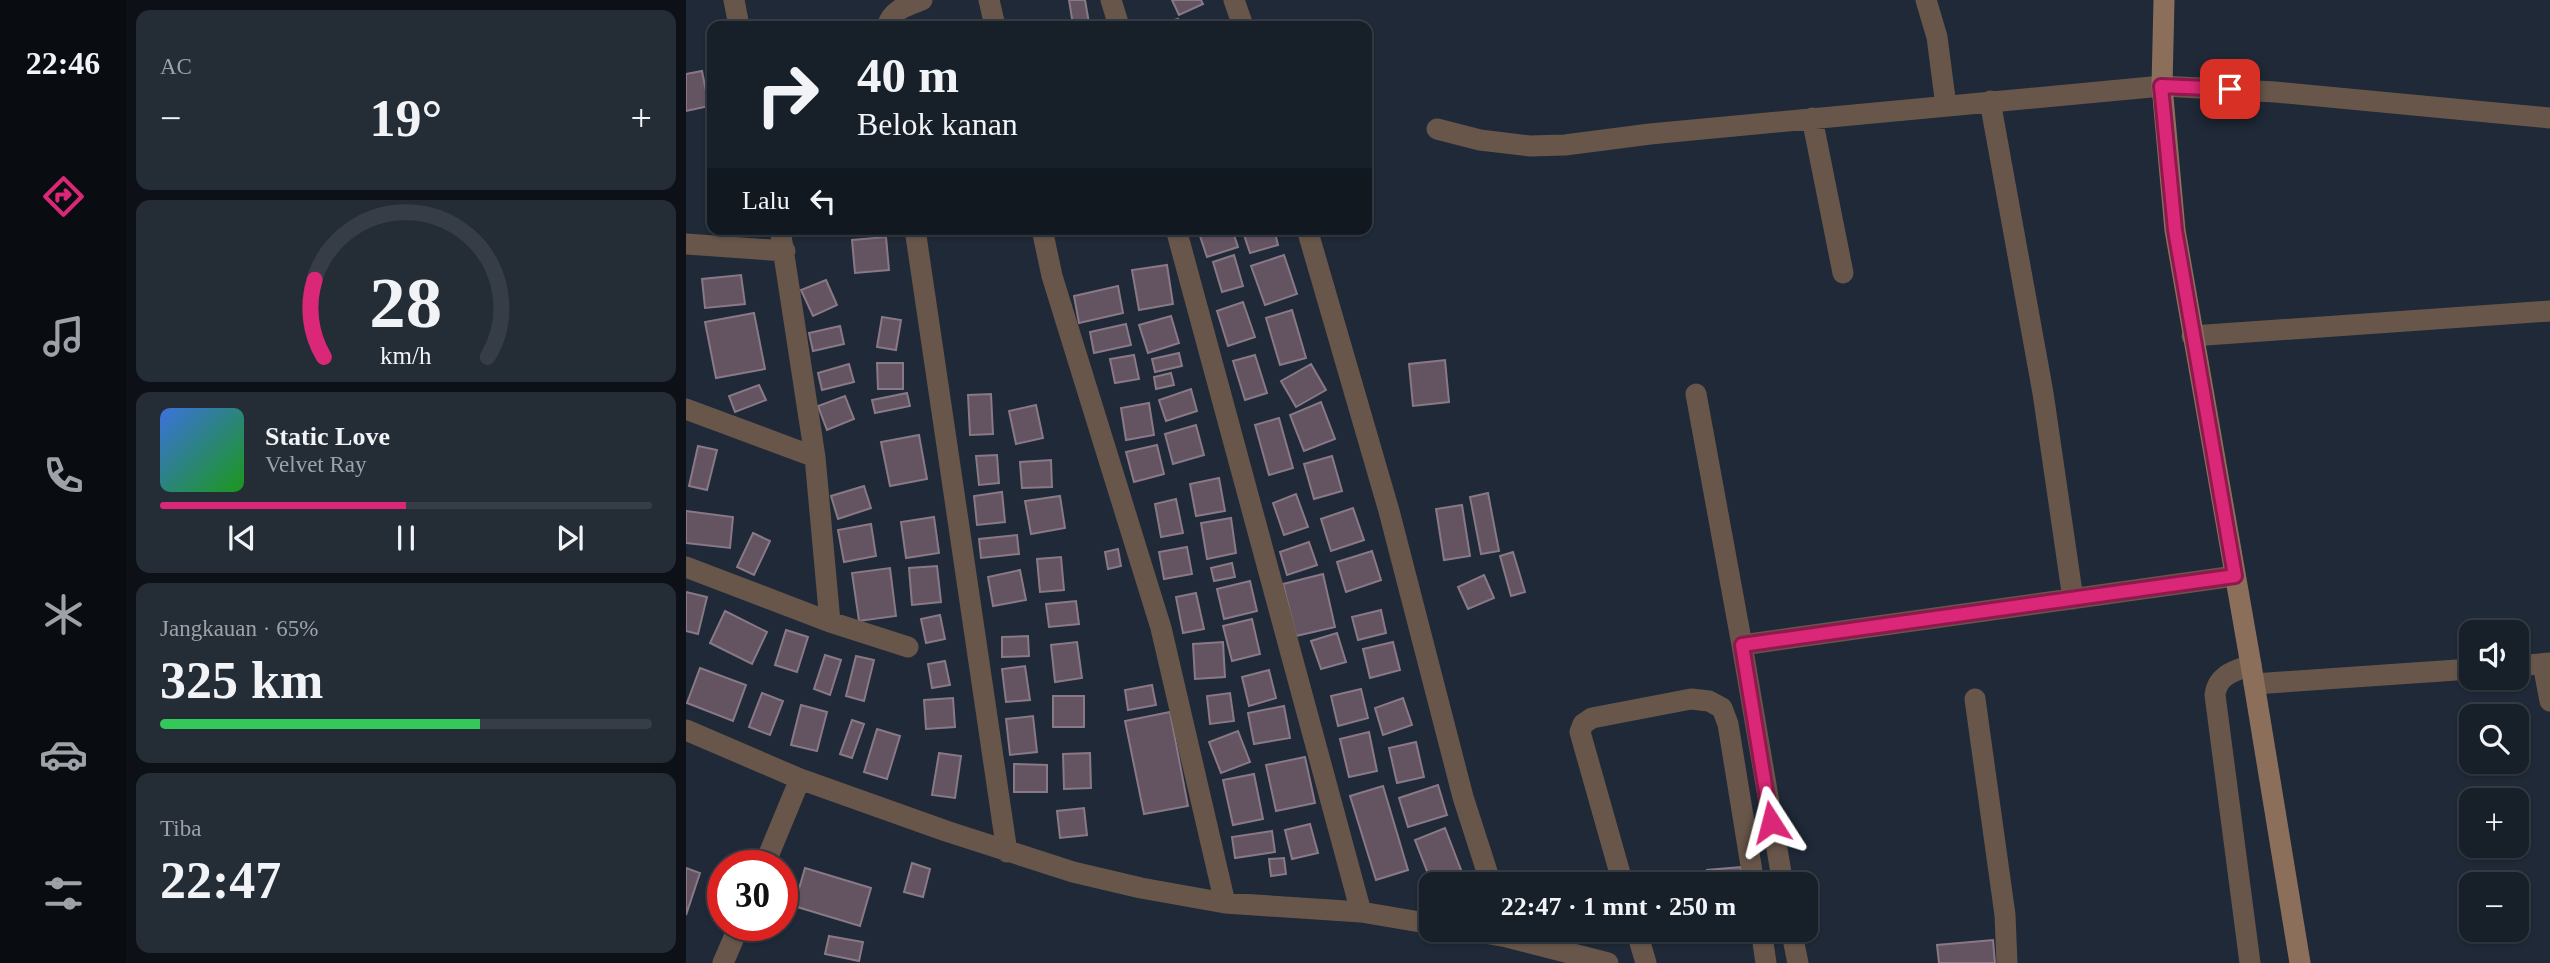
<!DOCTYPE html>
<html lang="id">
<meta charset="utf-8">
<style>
body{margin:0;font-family:Georgia,serif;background:#242c35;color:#f1f3f6;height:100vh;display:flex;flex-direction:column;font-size:26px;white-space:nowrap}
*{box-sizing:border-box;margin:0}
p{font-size:23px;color:#9ea2a8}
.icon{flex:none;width:38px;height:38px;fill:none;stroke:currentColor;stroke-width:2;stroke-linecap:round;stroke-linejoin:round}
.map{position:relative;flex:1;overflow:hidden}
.drawer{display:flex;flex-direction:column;gap:10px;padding:10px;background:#0d1117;width:560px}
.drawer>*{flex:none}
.hud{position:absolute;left:21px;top:21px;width:665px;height:214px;border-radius:14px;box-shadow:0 2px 5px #0004,0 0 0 2px #363d46;background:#171f29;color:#f1f3f6;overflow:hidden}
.buttons{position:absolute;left:1773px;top:620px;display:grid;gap:14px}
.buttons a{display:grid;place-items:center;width:70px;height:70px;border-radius:14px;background:#171f29;box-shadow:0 2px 5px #0004,0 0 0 2px #363d46;font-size:35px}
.speed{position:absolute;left:21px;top:850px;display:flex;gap:14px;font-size:35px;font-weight:700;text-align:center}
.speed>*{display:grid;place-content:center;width:91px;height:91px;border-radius:50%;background:#171f29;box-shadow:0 2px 5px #0004,0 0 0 2px #363d46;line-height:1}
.speed .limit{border:10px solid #d22;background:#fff;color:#111}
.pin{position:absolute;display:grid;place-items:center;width:60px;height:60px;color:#fff;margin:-30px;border-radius:14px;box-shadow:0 4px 10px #0006}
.me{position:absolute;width:77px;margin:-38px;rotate:351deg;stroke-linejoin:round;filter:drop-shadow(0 0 5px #0008)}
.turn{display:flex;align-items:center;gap:24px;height:147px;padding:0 35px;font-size:32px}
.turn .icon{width:91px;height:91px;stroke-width:2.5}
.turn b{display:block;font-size:49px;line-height:60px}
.then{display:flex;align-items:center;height:66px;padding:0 35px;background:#0003;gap:14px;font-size:26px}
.big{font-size:52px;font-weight:700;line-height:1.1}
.drawer .card{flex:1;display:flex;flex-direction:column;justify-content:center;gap:10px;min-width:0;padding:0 24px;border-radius:14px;background:#242c35}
.drawer .dial{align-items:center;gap:0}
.dial svg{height:182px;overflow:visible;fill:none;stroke:#363d46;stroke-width:7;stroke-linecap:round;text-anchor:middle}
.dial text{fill:#f1f3f6;stroke:none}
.song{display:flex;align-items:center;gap:21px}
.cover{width:84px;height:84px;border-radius:10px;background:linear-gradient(135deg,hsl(220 70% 55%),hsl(120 70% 35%))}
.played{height:7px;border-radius:4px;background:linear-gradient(90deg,#db2777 50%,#363d46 50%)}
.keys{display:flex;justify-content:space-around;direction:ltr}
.heat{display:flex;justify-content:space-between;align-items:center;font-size:38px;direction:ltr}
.charge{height:10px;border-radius:5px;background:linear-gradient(90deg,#34c759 65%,#363d46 0)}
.trip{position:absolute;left:733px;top:872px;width:399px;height:70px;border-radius:14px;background:#171f29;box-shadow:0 2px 5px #0004,0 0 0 2px #363d46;font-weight:700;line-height:70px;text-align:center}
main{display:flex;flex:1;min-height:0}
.tabs{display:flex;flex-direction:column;width:126px;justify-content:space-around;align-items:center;background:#090c10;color:#9ea2a8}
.tabs .icon{width:49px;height:49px}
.tabs .active{color:#db2777}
.tabs b{font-size:32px;color:#f1f3f6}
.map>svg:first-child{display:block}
.building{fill:#645461;stroke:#897885;stroke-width:2}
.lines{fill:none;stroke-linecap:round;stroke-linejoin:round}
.street{stroke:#68564a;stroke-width:21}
.secondary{stroke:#8c6f5b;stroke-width:21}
.route-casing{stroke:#8e194d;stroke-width:18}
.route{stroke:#db2777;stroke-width:12}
</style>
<main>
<nav class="tabs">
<b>22:46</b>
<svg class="icon active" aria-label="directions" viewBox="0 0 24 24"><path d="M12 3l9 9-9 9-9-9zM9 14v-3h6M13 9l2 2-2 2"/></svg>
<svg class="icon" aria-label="music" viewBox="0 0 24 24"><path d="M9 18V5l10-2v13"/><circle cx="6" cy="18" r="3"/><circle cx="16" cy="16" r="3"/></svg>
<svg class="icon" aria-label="phone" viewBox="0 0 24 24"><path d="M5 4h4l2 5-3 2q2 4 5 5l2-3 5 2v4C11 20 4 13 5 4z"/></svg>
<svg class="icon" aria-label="climate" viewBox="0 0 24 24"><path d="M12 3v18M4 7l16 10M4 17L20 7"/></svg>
<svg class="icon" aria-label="car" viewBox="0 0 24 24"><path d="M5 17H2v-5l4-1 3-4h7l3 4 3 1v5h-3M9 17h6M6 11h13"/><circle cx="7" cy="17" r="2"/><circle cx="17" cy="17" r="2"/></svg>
<svg class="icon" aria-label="filters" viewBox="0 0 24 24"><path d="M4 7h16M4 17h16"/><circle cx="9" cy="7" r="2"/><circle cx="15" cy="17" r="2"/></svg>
</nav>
<section class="drawer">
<div class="card"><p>AC</p>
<div class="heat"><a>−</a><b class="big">19°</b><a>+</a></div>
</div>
<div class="card dial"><svg viewBox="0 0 100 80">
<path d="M14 69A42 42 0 1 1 86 69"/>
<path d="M14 69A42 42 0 0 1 10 35" stroke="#db2777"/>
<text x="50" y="56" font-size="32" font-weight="700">28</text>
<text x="50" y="72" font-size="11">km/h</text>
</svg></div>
<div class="card">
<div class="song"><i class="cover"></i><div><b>Static Love</b><p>Velvet Ray</p></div></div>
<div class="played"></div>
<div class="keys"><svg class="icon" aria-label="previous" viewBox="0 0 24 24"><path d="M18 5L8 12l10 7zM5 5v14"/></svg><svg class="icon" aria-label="pause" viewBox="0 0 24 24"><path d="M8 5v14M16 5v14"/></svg><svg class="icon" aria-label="next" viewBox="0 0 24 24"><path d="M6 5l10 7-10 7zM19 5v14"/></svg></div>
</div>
<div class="card"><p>Jangkauan · 65%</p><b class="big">325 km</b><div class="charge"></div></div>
<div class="card"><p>Tiba</p><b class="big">22:47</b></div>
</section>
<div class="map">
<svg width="1864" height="963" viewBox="0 0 1864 963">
<rect width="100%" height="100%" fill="#1f2937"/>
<path class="building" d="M383,0H399L403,23L387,25Z
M486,0H515L517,4L493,15Z
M492,19L494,26H473V24Z
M16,71L23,106L0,111V74Z
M516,229H546L552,247L521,257L512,230Z
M556,229H588L592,245L564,253Z
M200,237L203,270L169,273L166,240Z
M548,255L557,286L536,292L527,262Z
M598,255L611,294L579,305L565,266Z
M481,265L487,304L453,310L446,270Z
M55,275L59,304L19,308L16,279Z
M140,280L151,305L127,316L115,290Z
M432,286L437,313L393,323L388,296Z
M557,302L569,337L542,346L531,311Z
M606,310L620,358L594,365L580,318Z
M68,313L79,369L30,378L19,322Z
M485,316L493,343L462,353L453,325Z
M196,317L215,320L210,350L191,347Z
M440,324L445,345L408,353L404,332Z
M154,326L158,344L127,351L123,333Z
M493,353L496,366L469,372L466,359Z
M448,355L453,379L429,383L424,359Z
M569,355L581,393L559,400L547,361Z
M759,360L763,402L727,406L723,364Z
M191,363H217V389H192Z
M163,364L168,382L136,390L132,373Z
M625,364L640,390L610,407L595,381Z
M485,373L488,385L470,389L468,377Z
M73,385L80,400L49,412L43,396Z
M505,389L511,411L480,421L473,400Z
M221,393L224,406L189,413L186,400Z
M305,394L307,434L284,435L282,395Z
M159,396L168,419L141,430L132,406Z
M635,402L649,439L618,451L604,415Z
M463,403L468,435L440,440L435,408Z
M350,405L357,438L330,444L323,411Z
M593,418L607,468L583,475L569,425Z
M510,425L518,455L487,464L479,434Z
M233,435L241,479L204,486L195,442Z
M471,445L478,474L448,482L440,452Z
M12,446L31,450L21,490L3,486Z
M311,455L313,483L293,485L290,456Z
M646,456L656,491L628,499L618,464Z
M365,460L366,487L336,488L334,462Z
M533,478L539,511L510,516L504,484Z
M178,486L185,508L152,519L145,496Z
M316,492L319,522L291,525L288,496Z
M802,493L813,551L795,554L784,497Z
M610,494L622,527L598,535L587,503Z
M374,496L379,528L345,534L339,501Z
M490,499L497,533L475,537L469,504Z
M776,505L784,556L758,560L750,509Z
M667,508L678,540L645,551L635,519Z
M0,511L47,517L44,548L0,543Z
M248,517L253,553L220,558L215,522Z
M545,518L550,553L521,559L515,523Z
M185,524L190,556L158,562L152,530Z
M67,533L84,541L68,575L51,567Z
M331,535L333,554L295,558L293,539Z
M623,542L631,565L601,575L594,552Z
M501,547L506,574L478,579L473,552Z
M432,549L435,566L422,569L419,552Z
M686,551L695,580L660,592L651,562Z
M827,552L839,592L825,596L814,556Z
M375,557L378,590L354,592L351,559Z
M546,563L549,577L528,581L525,568Z
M251,566L255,602L226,605L223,568Z
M204,568L210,616L173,621L166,573Z
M334,570L340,600L307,606L302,577Z
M637,574L649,627L610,636L597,584Z
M798,575L808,598L782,609L772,587Z
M564,581L571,611L538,619L531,589Z
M0,592L21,597L12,634L0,631Z
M510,593L518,629L497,633L490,597Z
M390,601L393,624L363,627L360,604Z
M695,610L700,633L672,640L666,617Z
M39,611L81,632L66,664L24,643Z
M254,615L259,639L240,643L235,619Z
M566,619L574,654L546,661L537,626Z
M100,630L122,637L111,672L89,665Z
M651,633L660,662L635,669L625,641Z
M342,636L343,656L316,657V637Z
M391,642L396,678L369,682L365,645Z
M537,642L539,677L509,679L507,644Z
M707,642L714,670L684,678L677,649Z
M139,655L155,660L144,695L128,689Z
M170,656L188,660L178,701L160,696Z
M259,661L264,685L246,688L242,664Z
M339,666L344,700L320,702L316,669Z
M14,668L60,685L47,721L1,703Z
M583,670L590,698L563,706L556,677Z
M466,685L470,705L442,710L439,690Z
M675,689L682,718L652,726L645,696Z
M76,693L97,701L84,735L63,727Z
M544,693L548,721L524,724L521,696Z
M367,696H398V727H367Z
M267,698L269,727L240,729L238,700Z
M717,698L726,725L697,735L689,708Z
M115,705L141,712L131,751L105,745Z
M598,706L604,738L568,744L562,713Z
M484,712L502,806L458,814L439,721Z
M347,716L351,752L324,755L320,719Z
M166,720L178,724L166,758L154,754Z
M191,729L214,736L201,779L178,772Z
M552,731L564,762L535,773L523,742Z
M683,732L691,771L663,777L654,739Z
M730,742L738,777L711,783L703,748Z
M253,753L275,756L269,798L246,795Z
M404,753L405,788L378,789L377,754Z
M619,757L629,803L590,811L580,765Z
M328,764L361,765V792H328Z
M568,774L577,819L547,825L537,780Z
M752,785L761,815L722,827L713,798Z
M697,786L722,870L690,880L664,796Z
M398,808L401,835L374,838L371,811Z
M624,824L632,853L606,859L599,830Z
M759,828L777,875L746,884L729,840Z
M586,831L589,852L549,858L546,837Z
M598,858L600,874L585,876L583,859Z
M226,863L244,869L237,897L218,892Z
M1055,867L1057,884H1023L1021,870Z
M0,868L14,873L0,915Z
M119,868L185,888L174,926L108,906Z
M143,936L177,942L173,961L139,954Z
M1307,940L1309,963H1253L1251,945Z"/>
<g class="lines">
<path class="street" d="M48,0L53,26
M303,0L309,26
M425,0L433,26
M548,0L557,26
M1240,0L1251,37L1260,106
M201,26C207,9 220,6 236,0
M1304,101L1357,393L1387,599
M1126,118L1157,273
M751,129L794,140L844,146L879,145L964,134L1476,86L1589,92L1864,118
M94,229L129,457L144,622
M229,229L321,852
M356,229L366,276L475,628L539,903
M490,229L675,912
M621,229L703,511L777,797L805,884
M0,244L99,251
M1506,336L1864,311
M1010,394L1056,645
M0,409L129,457
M0,567L144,622L222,647
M1857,664L1864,701
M1830,666L1864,663
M1568,684L1785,669
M1289,699L1319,915L1321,963
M0,730L114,779L260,831L387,872L455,888L539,903L675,912L746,924
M78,866L114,779
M937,884L894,732L897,724L906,718L1005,699L1023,701L1036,708L1042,724L1068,884
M1097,884L1056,645L1549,576
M776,929L821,937L922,963
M950,929L960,963
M1075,929L1080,963
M1105,929L1112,963
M37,963L53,926
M1564,963L1529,695C1531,675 1548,671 1565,665"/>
<path class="secondary" d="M1478,0L1476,86L1489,230L1565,665L1614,963"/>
</g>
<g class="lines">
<g class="route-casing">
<path id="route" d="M1085,822L1056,645L1549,576L1489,230L1475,86L1544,89"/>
</g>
<use href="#route" class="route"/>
</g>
</svg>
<div class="buttons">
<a><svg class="icon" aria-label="sound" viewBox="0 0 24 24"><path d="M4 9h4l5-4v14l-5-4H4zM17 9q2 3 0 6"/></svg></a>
<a><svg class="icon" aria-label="search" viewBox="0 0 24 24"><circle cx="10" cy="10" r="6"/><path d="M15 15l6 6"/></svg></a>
<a>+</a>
<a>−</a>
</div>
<div class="speed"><div class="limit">30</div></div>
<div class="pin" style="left:1544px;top:89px;background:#d93025"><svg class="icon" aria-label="arrive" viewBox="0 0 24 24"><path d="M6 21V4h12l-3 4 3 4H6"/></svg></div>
<svg class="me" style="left:1085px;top:822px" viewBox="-20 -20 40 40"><path d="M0-17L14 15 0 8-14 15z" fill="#db2777" stroke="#fff" stroke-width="4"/></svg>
<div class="trip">22:47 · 1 mnt · 250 m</div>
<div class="hud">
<div class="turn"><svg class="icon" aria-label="right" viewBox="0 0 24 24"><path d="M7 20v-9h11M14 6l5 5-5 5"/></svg><div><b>40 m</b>Belok kanan</div></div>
<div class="then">Lalu<svg class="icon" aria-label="left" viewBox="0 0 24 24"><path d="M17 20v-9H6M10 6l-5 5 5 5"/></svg></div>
</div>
</div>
</main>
